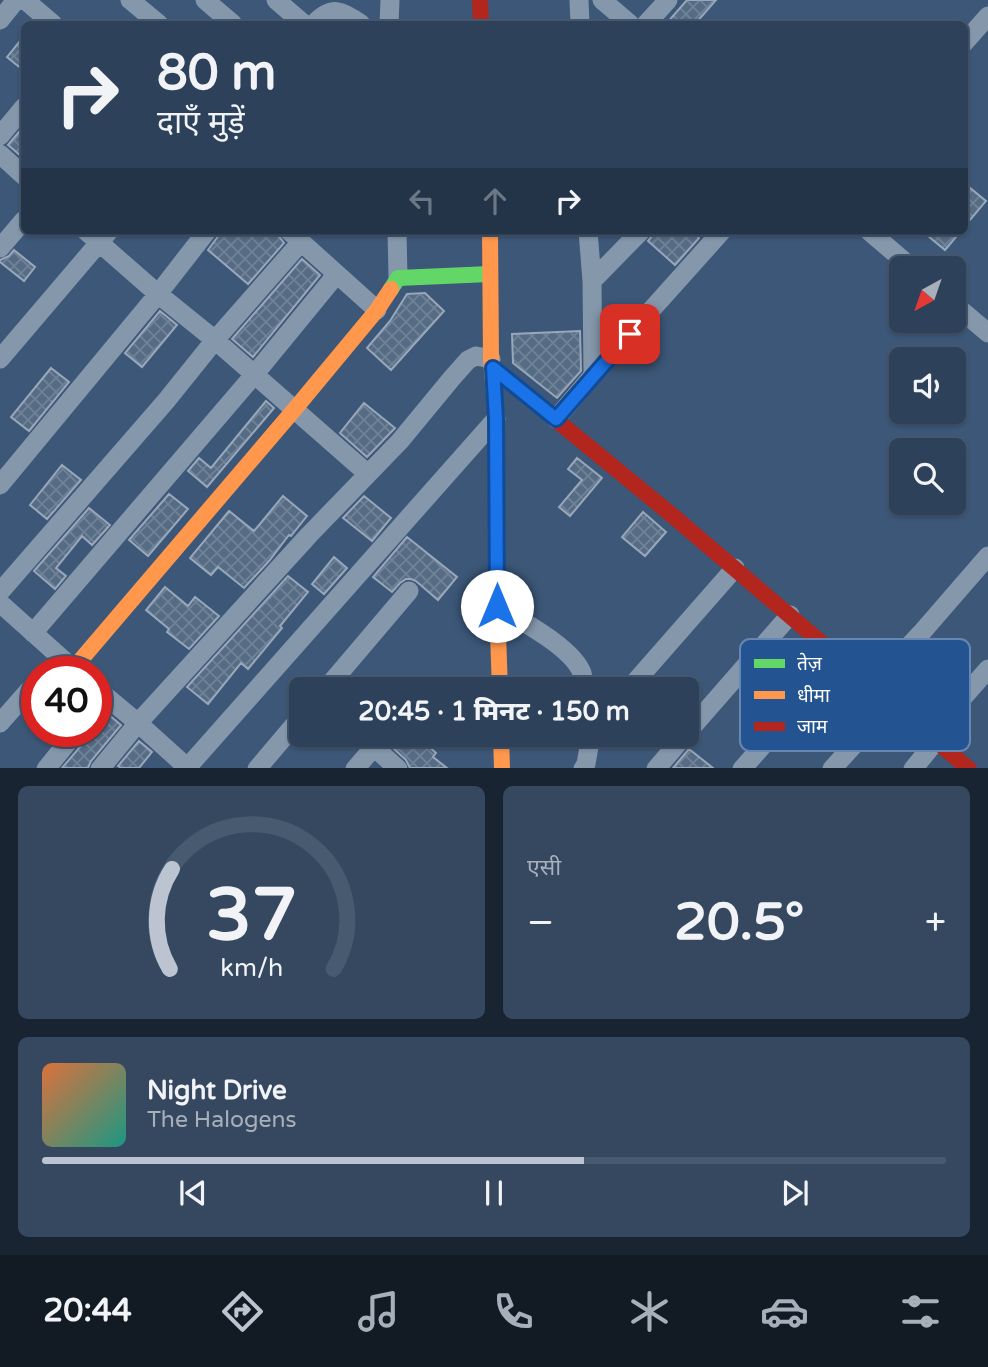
<!DOCTYPE html>
<html lang="hi">
<meta charset="utf-8">
<style>
body{margin:0;font-family:"Varela Round","Noto Sans Devanagari",sans-serif;background:#354860;color:#f1f3f6;height:100vh;display:flex;flex-direction:column;font-size:26px;white-space:nowrap}
*{box-sizing:border-box;margin:0}
p{font-size:23px;color:#a7afbb}
.icon{flex:none;width:38px;height:38px;fill:none;stroke:currentColor;stroke-width:2;stroke-linecap:round;stroke-linejoin:round}
.map{position:relative;height:768px;overflow:hidden}
.sheet{display:flex;flex-direction:column;gap:18px;padding:18px;background:#192432;flex:1}
.sheet>*{flex:none}
.hud{position:absolute;left:21px;top:21px;width:947px;height:214px;border-radius:10px;box-shadow:0 2px 5px #0004,0 0 0 2px #485a70;background:#2d415a;color:#f1f3f6;overflow:hidden}
.needle{width:46px;rotate:220deg}
.controls{position:absolute;left:889px;top:256px;display:grid;gap:14px}
.controls a{display:grid;place-items:center;width:77px;height:77px;border-radius:10px;background:#2d415a;box-shadow:0 2px 5px #0004,0 0 0 2px #485a70;font-size:35px}
.speed{position:absolute;left:21px;top:656px;display:flex;gap:14px;font-size:35px;font-weight:700;text-align:center}
.speed>*{display:grid;place-content:center;width:91px;height:91px;border-radius:50%;background:#2d415a;box-shadow:0 2px 5px #0004,0 0 0 2px #485a70;line-height:1}
.speed .limit{border:10px solid #d22;background:#fff;color:#111}
.pin{position:absolute;display:grid;place-items:center;width:60px;height:60px;color:#fff;margin:-30px;border-radius:14px;box-shadow:0 4px 10px #0006}
.me{position:absolute;width:77px;margin:-38px;rotate:0deg;stroke-linejoin:round;filter:drop-shadow(0 0 5px #0008)}
.turn{display:flex;align-items:center;gap:24px;height:147px;padding:0 21px;font-size:32px}
.turn .icon{width:91px;height:91px;stroke-width:2.5}
.turn b{display:block;font-size:49px;line-height:60px}
.lanes{display:flex;align-items:center;height:66px;padding:0 21px;background:#0003;justify-content:center;gap:35px;direction:ltr}
.lanes .off{opacity:.35}
.big{font-size:52px;font-weight:800;line-height:1.1}
.sheet .widget{flex:1;display:flex;flex-direction:column;justify-content:center;gap:10px;min-width:0;padding:0 24px;border-radius:10px;background:#354860}
.sheet .dial{align-items:center;gap:0}
.dial svg{height:182px;overflow:visible;fill:none;stroke:#485a70;stroke-width:7;stroke-linecap:round;text-anchor:middle}
.dial text{fill:#f1f3f6;stroke:none}
.song{display:flex;align-items:center;gap:21px}
.cover{width:84px;height:84px;border-radius:10px;background:linear-gradient(135deg,hsl(20 70% 55%),hsl(170 70% 35%))}
.played{height:7px;border-radius:4px;background:linear-gradient(90deg,#bbc4d0 60%,#485a70 60%)}
.keys{display:flex;justify-content:space-around;direction:ltr}
.heat{display:flex;justify-content:space-between;align-items:center;font-size:38px;direction:ltr}
.sheet .tiles{flex:1;display:grid;gap:18px;grid-template-columns:1fr 1fr}
.widget:last-child{grid-column:span 2}
.trip{position:absolute;left:289px;top:677px;width:410px;height:70px;border-radius:10px;background:#2d415a;box-shadow:0 2px 5px #0004,0 0 0 2px #485a70;font-weight:800;line-height:70px;text-align:center}
.menu{display:flex;height:112px;justify-content:space-around;align-items:center;background:#121a24;color:#a7afbb}
.menu .icon{width:49px;height:49px}
.menu .selected{color:#bbc4d0}
.menu b{font-size:32px;color:#f1f3f6}
.map>svg:first-child{display:block}
.building{fill:url(#building-cross-hatch);stroke:#98a7b9;stroke-width:2}
.lines{fill:none;stroke-linecap:round;stroke-linejoin:round}
.street{stroke:#8497ab;stroke-width:19}
.fast{stroke:#63d668;stroke-width:16}
.slow{stroke:#ff974d;stroke-width:16}
.jam{stroke:#b3261e;stroke-width:16}
.route-casing{stroke:#114b97;stroke-width:18}
.route{stroke:#1a73e8;stroke-width:12}
.key{fill:#235491;stroke:#6587b2;stroke-width:2}
.key-label{font-size:19px;fill:#fff}
</style>
<div class="map">
<svg width="988" height="769" viewBox="0 0 988 769">
<defs>
<pattern id="building-cross-hatch" width="8" height="8" patternUnits="userSpaceOnUse" patternTransform="scale(1.75)"><rect width="8" height="8" fill="#566c85"/><path d="M0 0l8 8M0 8l8-8" fill="none" stroke="#6f8297"/></pattern>
</defs>
<rect width="100%" height="100%" fill="#3c5778"/>
<path class="building" d="M687,0H716L695,24H666Z
M24,36V71L7,57Z
M24,126V152L21,156L8,145Z
M964,183L986,201L964,227Z
M222,231H277L278,235L284,243L248,284L208,250Z
M653,231H692L699,238L675,265L648,241L653,235Z
M922,231H961L945,250Z
M14,250L35,267L24,281L0,262V260L9,256Z
M302,259L320,275L253,357L232,339Z
M425,293L444,311L391,370L367,348L390,321L407,294Z
M160,311L177,325L142,367L125,353Z
M580,331L581,371L557,398L513,363L512,334Z
M51,368L69,382L29,431L11,417Z
M266,401L274,408L207,487L188,471L199,458L211,468Z
M364,403L395,428L367,457L340,433Z
M577,458L602,478L570,516L559,507L582,480L568,469Z
M62,465L81,480L47,519L30,505Z
M169,494L188,509L148,556L129,540Z
M283,496L307,516L291,536L289,535L269,561L244,588L218,567L211,575L190,558L229,511L254,531Z
M364,496L391,518L372,541L343,518Z
M89,508L110,525L92,545L82,536L56,568L66,576L55,589L34,571Z
M643,512L666,532L645,556L622,537Z
M407,537L457,577L438,600L416,581L411,579H406L400,583L392,592L373,577Z
M334,557L347,568L324,594L312,584Z
M288,576L308,592L280,626L282,628L248,669L241,663L208,704L187,687Z
M165,587L188,606L195,597L219,616L189,649L167,632L169,629L146,610Z
M102,709L121,725L91,761L88,768H62L86,740L88,732H96V716Z
M379,735H416L436,753L433,757L447,768H410L406,760Z
M139,741L152,752L139,768H121L118,766Z
M689,749L713,768H673Z"/>
<g class="lines">
<path class="street" d="M25,0L53,24
M130,0L159,24
M205,0L233,24
M276,0L304,24
M579,0L580,24
M602,0L630,24
M0,20L16,0
M314,24C331,5 342,10 361,24
M389,24L390,0
M646,24L668,0
M964,43L988,16
M0,136L24,107
M0,154L24,176
M86,231L158,294L215,340L368,474
M289,231L377,310
M397,231L398,278
M869,231L912,268
M0,248L24,220
M592,281L641,231
M954,304L988,333
M0,359L109,231
M593,375L722,231
M556,419L593,375L592,281L588,231
M0,485L158,294L207,231
M0,592L166,401L215,340L301,242
M0,603L77,672
M497,606C521,621 572,647 582,673C583,678 584,684 584,690
M33,633L254,375L336,275
M872,685L923,631L988,556
M96,688L138,723L189,769
M325,690L409,591
M628,690L735,568
M0,723L37,681
M686,734L790,615
M361,735L398,769
M930,735L988,669
M46,769L76,732
M100,769L138,723L309,535L400,441L452,378L468,360L476,356L491,359
M186,769L496,419
M257,769L301,717
M355,769L374,747
M583,769L586,764L591,735
M656,769L685,735
M742,769L840,658
M832,769L892,703
M913,769L936,741"/>
<path class="fast" d="M391,289L398,278L490,274"/>
<path class="slow" d="M490,231L491,359L496,419L497,606L500,690
M73,669L294,410L377,310L391,289
M501,735L502,769"/>
<path class="jam" d="M480,0L481,24
M493,368L673,516L969,769"/>
</g>
<g class="lines">
<g class="route-casing">
<path id="route" d="M497,606L496,419L493,368L556,419L630,334"/>
</g>
<use href="#route" class="route"/>
</g>
<rect x="740" y="639" width="230" height="112" rx="10" class="key"/>
<rect x="754" y="659" width="31" height="9" fill="#63d668"/>
<rect x="754" y="691" width="31" height="8" fill="#ff974d"/>
<rect x="754" y="722" width="31" height="9" fill="#b3261e"/>
<g class="key-label">
<text x="797" y="670">तेज़</text>
<text x="797" y="702">धीमा</text>
<text x="797" y="733">जाम</text>
</g>
</svg>
<div class="controls">
<a><svg class="needle" viewBox="-14 -14 28 28"><path d="M0-13l5 13h-10z" fill="#e53935"/><path d="M0 13l5-13h-10z" fill="#a7afbb"/></svg></a>
<a><svg class="icon" aria-label="sound" viewBox="0 0 24 24"><path d="M4 9h4l5-4v14l-5-4H4zM17 9q2 3 0 6"/></svg></a>
<a><svg class="icon" aria-label="search" viewBox="0 0 24 24"><circle cx="10" cy="10" r="6"/><path d="M15 15l6 6"/></svg></a>
</div>
<div class="speed"><div class="limit">40</div></div>
<div class="pin" style="left:630px;top:334px;background:#d93025"><svg class="icon" aria-label="arrive" viewBox="0 0 24 24"><path d="M6 21V4h12l-3 4 3 4H6"/></svg></div>
<svg class="me" style="left:497px;top:606px" viewBox="-20 -20 40 40"><circle r="19" fill="#fff"/><path d="M0-13L10 11 0 6-10 11z" fill="#1a73e8"/></svg>
<div class="trip">20:45 · 1 मिनट · 150 m</div>
<div class="hud">
<div class="turn"><svg class="icon" aria-label="right" viewBox="0 0 24 24"><path d="M7 20v-9h11M14 6l5 5-5 5"/></svg><div><b>80 m</b>दाएँ मुड़ें</div></div>
<div class="lanes"><svg class="icon off" aria-label="left" viewBox="0 0 24 24"><path d="M17 20v-9H6M10 6l-5 5 5 5"/></svg><svg class="icon off" aria-label="ahead" viewBox="0 0 24 24"><path d="M12 20V5M6 11l6-6 6 6"/></svg><svg class="icon" aria-label="right" viewBox="0 0 24 24"><path d="M7 20v-9h11M14 6l5 5-5 5"/></svg></div>
</div>
</div>
<section class="sheet">
<div class="tiles">
<div class="widget dial"><svg viewBox="0 0 100 80">
<path d="M14 69A42 42 0 1 1 86 69"/>
<path d="M14 69A42 42 0 0 1 15 25" stroke="#bbc4d0"/>
<text x="50" y="56" font-size="32" font-weight="700">37</text>
<text x="50" y="72" font-size="11">km/h</text>
</svg></div>
<div class="widget"><p>एसी</p>
<div class="heat"><a>−</a><b class="big">20.5°</b><a>+</a></div>
</div>
<div class="widget">
<div class="song"><i class="cover"></i><div><b>Night Drive</b><p>The Halogens</p></div></div>
<div class="played"></div>
<div class="keys"><svg class="icon" aria-label="previous" viewBox="0 0 24 24"><path d="M18 5L8 12l10 7zM5 5v14"/></svg><svg class="icon" aria-label="pause" viewBox="0 0 24 24"><path d="M8 5v14M16 5v14"/></svg><svg class="icon" aria-label="next" viewBox="0 0 24 24"><path d="M6 5l10 7-10 7zM19 5v14"/></svg></div>
</div>
</div>
</section>
<nav class="menu">
<b>20:44</b>
<svg class="icon selected" aria-label="directions" viewBox="0 0 24 24"><path d="M12 3l9 9-9 9-9-9zM9 14v-3h6M13 9l2 2-2 2"/></svg>
<svg class="icon" aria-label="music" viewBox="0 0 24 24"><path d="M9 18V5l10-2v13"/><circle cx="6" cy="18" r="3"/><circle cx="16" cy="16" r="3"/></svg>
<svg class="icon" aria-label="phone" viewBox="0 0 24 24"><path d="M5 4h4l2 5-3 2q2 4 5 5l2-3 5 2v4C11 20 4 13 5 4z"/></svg>
<svg class="icon" aria-label="climate" viewBox="0 0 24 24"><path d="M12 3v18M4 7l16 10M4 17L20 7"/></svg>
<svg class="icon" aria-label="car" viewBox="0 0 24 24"><path d="M5 17H2v-5l4-1 3-4h7l3 4 3 1v5h-3M9 17h6M6 11h13"/><circle cx="7" cy="17" r="2"/><circle cx="17" cy="17" r="2"/></svg>
<svg class="icon" aria-label="filters" viewBox="0 0 24 24"><path d="M4 7h16M4 17h16"/><circle cx="9" cy="7" r="2"/><circle cx="15" cy="17" r="2"/></svg>
</nav>
